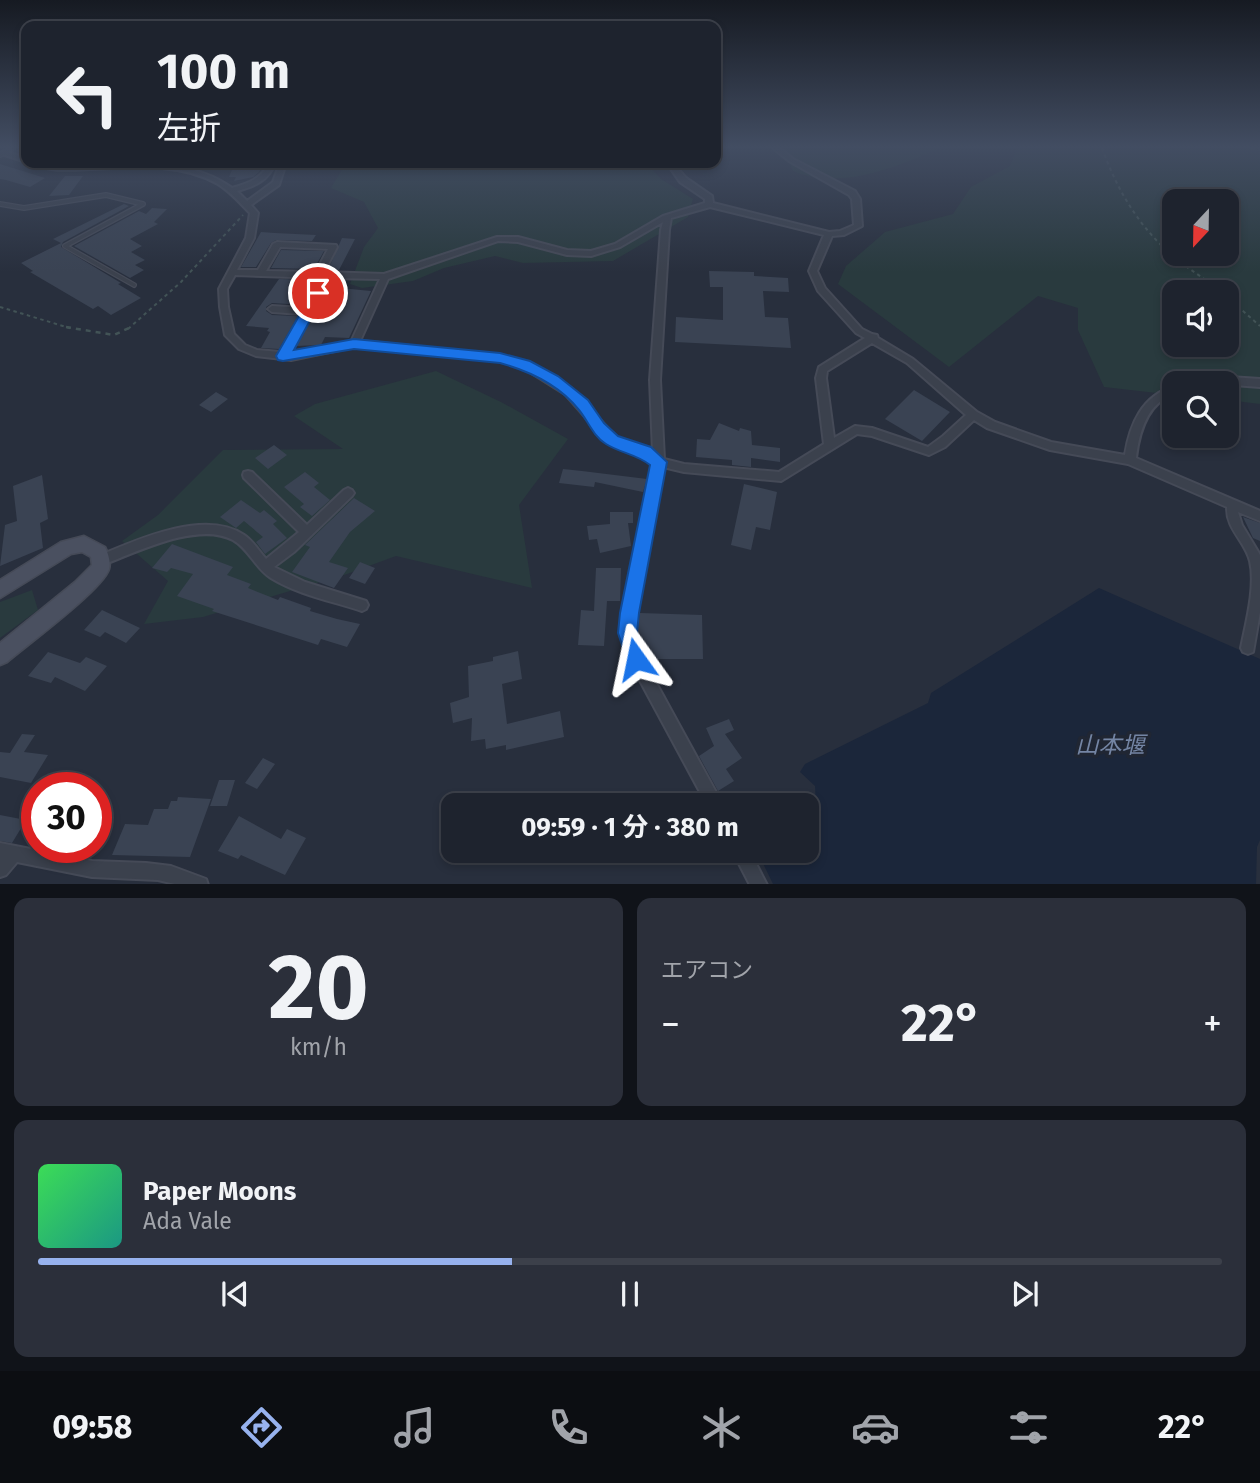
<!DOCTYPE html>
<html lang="ja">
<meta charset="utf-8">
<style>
body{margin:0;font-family:"Fira Sans","Noto Sans JP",sans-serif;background:#2b2f3a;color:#f1f3f6;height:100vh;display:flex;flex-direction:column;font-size:26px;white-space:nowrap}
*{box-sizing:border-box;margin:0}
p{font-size:23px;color:#a1a4aa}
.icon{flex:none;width:38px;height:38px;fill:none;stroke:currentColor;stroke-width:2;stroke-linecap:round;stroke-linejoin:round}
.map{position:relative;height:884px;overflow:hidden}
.details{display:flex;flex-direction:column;gap:14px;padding:14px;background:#101319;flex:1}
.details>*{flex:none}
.top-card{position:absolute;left:21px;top:21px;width:700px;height:147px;border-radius:14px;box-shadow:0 4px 10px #0003,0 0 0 2px #3c404a;background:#1e232e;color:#f1f3f6;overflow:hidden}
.needle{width:46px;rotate:202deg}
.tools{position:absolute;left:1162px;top:189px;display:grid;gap:14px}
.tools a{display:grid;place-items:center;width:77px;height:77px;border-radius:14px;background:#1e232e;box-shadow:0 4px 10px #0003,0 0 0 2px #3c404a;font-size:35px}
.speed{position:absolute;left:21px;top:772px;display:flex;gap:14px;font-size:35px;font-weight:700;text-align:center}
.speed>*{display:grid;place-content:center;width:91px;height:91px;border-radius:50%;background:#1e232e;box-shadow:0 4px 10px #0003,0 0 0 2px #3c404a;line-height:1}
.speed .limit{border:10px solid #d22;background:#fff;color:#111}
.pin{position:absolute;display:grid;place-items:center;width:60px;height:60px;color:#fff;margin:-30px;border:4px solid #fff;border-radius:50%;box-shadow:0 2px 7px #0007}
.me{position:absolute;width:77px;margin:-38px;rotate:348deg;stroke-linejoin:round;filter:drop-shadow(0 0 5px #0008)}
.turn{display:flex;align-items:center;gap:24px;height:147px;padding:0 21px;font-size:32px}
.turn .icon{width:91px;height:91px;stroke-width:2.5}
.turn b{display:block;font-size:49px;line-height:60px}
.big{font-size:52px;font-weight:700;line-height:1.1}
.details .widget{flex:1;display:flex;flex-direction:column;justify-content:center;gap:10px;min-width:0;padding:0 24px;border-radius:14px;background:#2b2f3a}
.details .dial{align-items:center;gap:0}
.dial b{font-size:91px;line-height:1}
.song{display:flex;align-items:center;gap:21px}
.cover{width:84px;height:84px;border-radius:10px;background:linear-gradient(135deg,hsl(130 70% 55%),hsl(170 70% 35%))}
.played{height:7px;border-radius:4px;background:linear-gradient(90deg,#97b2ee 40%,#3c404a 40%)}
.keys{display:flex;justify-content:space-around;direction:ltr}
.heat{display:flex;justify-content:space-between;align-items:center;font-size:38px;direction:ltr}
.details .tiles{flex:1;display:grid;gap:14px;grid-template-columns:1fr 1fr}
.widget:last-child{grid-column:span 2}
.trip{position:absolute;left:441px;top:793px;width:378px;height:70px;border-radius:14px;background:#1e232e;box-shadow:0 4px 10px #0003,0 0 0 2px #3c404a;font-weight:700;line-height:70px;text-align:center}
.dock{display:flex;height:112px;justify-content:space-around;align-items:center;background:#0c0e12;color:#a1a4aa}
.dock .icon{width:49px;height:49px}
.dock .current{color:#97b2ee}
.dock b{font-size:32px;color:#f1f3f6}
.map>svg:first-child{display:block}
.green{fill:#293a3e;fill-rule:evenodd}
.water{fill:#1b263a}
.building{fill:#3a4353}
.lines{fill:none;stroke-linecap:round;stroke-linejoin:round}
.lane-casing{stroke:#454a57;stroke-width:6}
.street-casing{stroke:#454a57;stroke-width:4}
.secondary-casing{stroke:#454a57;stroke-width:3}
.path-far1{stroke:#425356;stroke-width:2;stroke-dasharray:3.5 3.5;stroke-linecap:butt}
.path{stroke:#425356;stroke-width:2.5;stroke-dasharray:5 5;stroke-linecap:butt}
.lane{stroke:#3b414d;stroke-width:3.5}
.street{fill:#3b414d;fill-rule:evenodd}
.secondary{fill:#4a5060;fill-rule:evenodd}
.route{fill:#1a73e8;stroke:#114b97;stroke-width:2}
.labels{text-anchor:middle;stroke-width:7;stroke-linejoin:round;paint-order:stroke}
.near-water-label{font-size:23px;font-style:italic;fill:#7485a4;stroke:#202633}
</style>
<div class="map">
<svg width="1260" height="885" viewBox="0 0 1260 885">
<rect width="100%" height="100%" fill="#282f3d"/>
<path class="green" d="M783,148H940C897,167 840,191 793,171Z
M1017,148H1260V404L1227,400V383H1174V395L1104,387L1078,330V308L1038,296L949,367L838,284L846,266L885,232L953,214L971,187L1010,166ZM1174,201H1227V254H1174ZM1174,292H1227V345H1174Z
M346,163H649L648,165L661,179L693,199L688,217L613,261L523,263L495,256L444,268L413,281L362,288L350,284L364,247L378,228L364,202L331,188Z
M436,371L501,402L568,439L519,505L532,588L396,556L347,574L203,617L144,624L168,581L122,541L158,515L223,450L343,449L294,416L315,404Z
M32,590L38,610L0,638V602Z"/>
<path class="water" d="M1099,588L1260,659V840L1257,847L1256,884H773L757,851L807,850V819L816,805L815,786L800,772L805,764L928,703L931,693Z"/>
<path class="building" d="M235,163H263L259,172L253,177L234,181L236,177H229Z
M0,164L45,178L30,187L6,180L0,179Z
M65,176H83L69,195L49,196Z
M124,204L129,206L63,242L61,247L121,283L118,284L141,298L111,315L98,306L93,309L30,272L33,271L21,263L61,243L53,239Z
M152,208L167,209L154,222L158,224L130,239L142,246L131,252L145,260L135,265L144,270L130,278L74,246L139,211L146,214Z
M261,232L275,233L316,235L312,241L276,240L271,243L256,267H241Z
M342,238L355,239L339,270H328Z
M281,250L324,251L314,269L271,268Z
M709,271L754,272V276L788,278L789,292L763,291L765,317L788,318L791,348L675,342L676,317L723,320V287H710Z
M279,279L318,280L304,305L272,303L266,307V311L272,315L298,316L279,349L261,348L270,332L267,331L269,328L246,326Z
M333,281L330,287L371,291L349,338L325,337L321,345L296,346Z
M914,390L950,412L922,441L885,419Z
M216,392L228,399L211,412L199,405Z
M719,423L739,431L740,428L751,431L752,445L780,448V462L751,458V467L732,465V460L696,457L697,439L710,440Z
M274,445L287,455L268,469L255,458Z
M563,469L582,471L647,479L643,492L595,482L594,487L559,483Z
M305,472L319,483L314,487L330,500L312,516L300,507L304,504L284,487Z
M42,475L48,519L40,523L43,548L0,566L5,525L17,521L13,486Z
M744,484L777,492L770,530L756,527L751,550L731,545Z
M354,498L375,511L350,532L329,562L348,568L334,588L292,572L310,547L305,545L307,543Z
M241,500L260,513L264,510L277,521L273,524L287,538L265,554L256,542L263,537L244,521L236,528L220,517Z
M610,512H633V523H628L631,546L600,553L597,539L589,540L587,526L610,524Z
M1243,517L1260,523V541L1253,538Z
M172,544L233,567L227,575L251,584L248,588L278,600L280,597L311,608L310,611L337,619L360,624L347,647L321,639L318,645L212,611L214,609L177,596L193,574L171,568L167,572L152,568Z
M360,562L375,568L365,584L349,578Z
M596,568H621L620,601H607L604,646L578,645L581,610L594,611Z
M102,610L140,628L126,643L105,632L100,637L84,630Z
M640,613L702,615L703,659H646L637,633Z
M518,651L522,679L502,684L507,724L560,711L564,737L506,750V745L486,749L485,739L471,741L472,718L453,723L450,703L469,697L468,666L493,661V657Z
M48,652L80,663L86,657L107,666L85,691L55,677L51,683L28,676Z
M729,719L734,730L725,734L742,758L726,769L734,781L718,791L699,756L714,746L706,728Z
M22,734L35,735L24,752L48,755L31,783L0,777V752L10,753Z
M263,758L275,764L257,789L245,783Z
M219,780H235L227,806H210Z
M178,797L211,799L190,857L112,855L125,824L148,825L154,809H168L171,801H177Z
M0,815L26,820L12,843L0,841Z
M239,816L281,839L287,829L306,838L285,875L241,855L238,859L218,851Z"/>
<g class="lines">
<g class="lane-casing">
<path id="lane" d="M0,155L13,148
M0,204L24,208L106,195L143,204L65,246L134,285"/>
</g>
<g class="street-casing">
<path id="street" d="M773,148H780L793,159L855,191L860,199L862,226L844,235L832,236L817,271L825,288L862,329L872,334L877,335L878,338L913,359L977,412L995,422L1051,442L1125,455C1130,424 1142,396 1174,386V394C1147,403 1139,432 1136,458L1260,511V521L1238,512L1242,525L1260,555V612L1253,652L1248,654L1243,652L1241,648C1246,623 1256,586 1250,561C1245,541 1226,529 1227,507L1128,464L1050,450L987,428L974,420L945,447L929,455L872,436L857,434L781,481L684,472L663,467L634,633L642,657L723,805H707L631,664L622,633L653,464L641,455L608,443L565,394L522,367L500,361L354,347L291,360L256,356L239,349L225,335L220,307L219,289L246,238L250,213C240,203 231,192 218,184C180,162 132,167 90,169C71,170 48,172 31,163C46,162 60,166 74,166C127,165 186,155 232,188C249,183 261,179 269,163H275C268,181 255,186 237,191L247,201L273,182L280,163H286L279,185L251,205L258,213L254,238L237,270H258L273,244L277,242L336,245L337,247L324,272L384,274L497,237H518L567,250L591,251L615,244L663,216L705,203V199L680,182L667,163H673L686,178L712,196L713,203L829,232L840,231L854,225L852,199L849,195L789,161ZM710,207L824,235L809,271L818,291L856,333L865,338L819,367L816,378L824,444L779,472L684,464L664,459L660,380L669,230L671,218ZM663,222L661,230L650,380L653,452L616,437L571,388L528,363L500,355L360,341L388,279L498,241L518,242L567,255L591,256L620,247ZM280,247L328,249L316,272L266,271ZM235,275L322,278L305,308L272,306L268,309L272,312L302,314L280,352L257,350L245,345L234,334L228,307L227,289ZM331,278L380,279L351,342L289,353ZM872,343L907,363L966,415L943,436L928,447L872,428L855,426L834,438L826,378L827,371Z
M4,151L26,158V162L2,154L1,153Z
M1230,377L1260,379V387L1207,383L1212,379Z
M248,471L252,472L307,525L344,490L348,488L352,490L354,493L352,496L294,552L274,567L305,582L366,601L368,605L366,609L362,611C332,601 299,595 271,578C256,569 249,549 233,540C197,521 135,553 100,566L96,565L94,561L96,557C134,541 204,508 244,535C253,541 259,551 266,559L299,532L244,478L243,475L244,472Z
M0,843L92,861L146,863L171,866L206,879L208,885H179L158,880L92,877L17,862L6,875L0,877Z
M732,850H749L767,885H750Z"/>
</g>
<g class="secondary-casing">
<path id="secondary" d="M84,536L105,547C108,553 111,562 109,569C103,589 27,645 7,662L0,665V643L75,582L92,565L91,557L82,552L71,554L0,598V580L61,542Z"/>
</g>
<path class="path-far1" d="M1102,148C1117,190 1139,227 1173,256C1188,269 1206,279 1221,292
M1251,148L1260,150
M1227,297L1260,326
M0,307L73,329
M128,329L181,282L243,215"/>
<path class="path" d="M66,327L114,335L131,327"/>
<use href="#lane" class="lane"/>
<use href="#street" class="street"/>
<use href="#secondary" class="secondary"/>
</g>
<linearGradient id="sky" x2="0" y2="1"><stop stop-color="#161a22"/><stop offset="0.54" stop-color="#424d62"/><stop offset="1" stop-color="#424d62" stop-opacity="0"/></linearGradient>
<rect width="1260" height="272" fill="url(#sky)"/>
<path class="route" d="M318,289L325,293L294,350L354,339L500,353L530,361L558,376L588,400L604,423L618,436L651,447L667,462L639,613L637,633L646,659L643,666L636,669L629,666L618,633L620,613L650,465C636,454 620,453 606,444C593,436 588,421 579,410C560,386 529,371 500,363L354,349L283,361L278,360L276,356L312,293Z"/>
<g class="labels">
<g class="near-water-label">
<text x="1110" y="753">山本堰</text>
</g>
</g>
</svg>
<div class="tools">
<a><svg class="needle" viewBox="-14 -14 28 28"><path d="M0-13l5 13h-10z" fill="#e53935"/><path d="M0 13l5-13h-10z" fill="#a1a4aa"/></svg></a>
<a><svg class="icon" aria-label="sound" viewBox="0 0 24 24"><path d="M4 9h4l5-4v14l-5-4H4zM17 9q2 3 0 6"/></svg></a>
<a><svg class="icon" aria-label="search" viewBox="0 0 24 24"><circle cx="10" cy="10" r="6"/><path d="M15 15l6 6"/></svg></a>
</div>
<div class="speed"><div class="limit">30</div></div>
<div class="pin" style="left:318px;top:293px;background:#d93025"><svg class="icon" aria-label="arrive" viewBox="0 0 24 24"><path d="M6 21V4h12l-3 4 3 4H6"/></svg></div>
<svg class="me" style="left:636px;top:659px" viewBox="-20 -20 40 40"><path d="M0-17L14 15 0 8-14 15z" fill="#1a73e8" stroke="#fff" stroke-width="4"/></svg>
<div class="trip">09:59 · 1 分 · 380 m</div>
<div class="top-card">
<div class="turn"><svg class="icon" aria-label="left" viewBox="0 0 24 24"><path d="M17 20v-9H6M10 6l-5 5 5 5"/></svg><div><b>100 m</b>左折</div></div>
</div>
</div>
<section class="details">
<div class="tiles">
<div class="widget dial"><b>20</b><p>km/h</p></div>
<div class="widget"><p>エアコン</p>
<div class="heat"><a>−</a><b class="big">22°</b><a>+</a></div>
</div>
<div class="widget">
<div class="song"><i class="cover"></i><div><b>Paper Moons</b><p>Ada Vale</p></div></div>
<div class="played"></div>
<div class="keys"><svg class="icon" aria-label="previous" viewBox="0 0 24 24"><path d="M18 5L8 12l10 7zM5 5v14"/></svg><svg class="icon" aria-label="pause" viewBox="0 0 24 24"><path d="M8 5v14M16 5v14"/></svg><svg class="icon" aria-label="next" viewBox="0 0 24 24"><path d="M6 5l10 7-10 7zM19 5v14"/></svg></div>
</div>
</div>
</section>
<nav class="dock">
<b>09:58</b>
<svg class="icon current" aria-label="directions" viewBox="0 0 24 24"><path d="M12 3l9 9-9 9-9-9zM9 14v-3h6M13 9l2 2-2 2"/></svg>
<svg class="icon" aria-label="music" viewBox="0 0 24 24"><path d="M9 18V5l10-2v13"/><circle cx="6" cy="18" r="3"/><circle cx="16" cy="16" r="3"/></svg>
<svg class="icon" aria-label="phone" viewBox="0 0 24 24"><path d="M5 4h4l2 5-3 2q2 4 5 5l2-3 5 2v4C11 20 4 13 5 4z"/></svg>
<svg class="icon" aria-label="climate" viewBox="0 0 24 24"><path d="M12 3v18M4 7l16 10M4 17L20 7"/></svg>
<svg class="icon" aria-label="car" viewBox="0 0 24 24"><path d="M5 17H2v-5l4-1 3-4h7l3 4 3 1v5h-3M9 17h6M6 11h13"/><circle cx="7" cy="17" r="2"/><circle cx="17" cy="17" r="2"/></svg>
<svg class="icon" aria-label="filters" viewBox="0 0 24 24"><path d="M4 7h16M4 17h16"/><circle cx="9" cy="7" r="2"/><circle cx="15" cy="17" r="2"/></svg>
<b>22°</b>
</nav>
